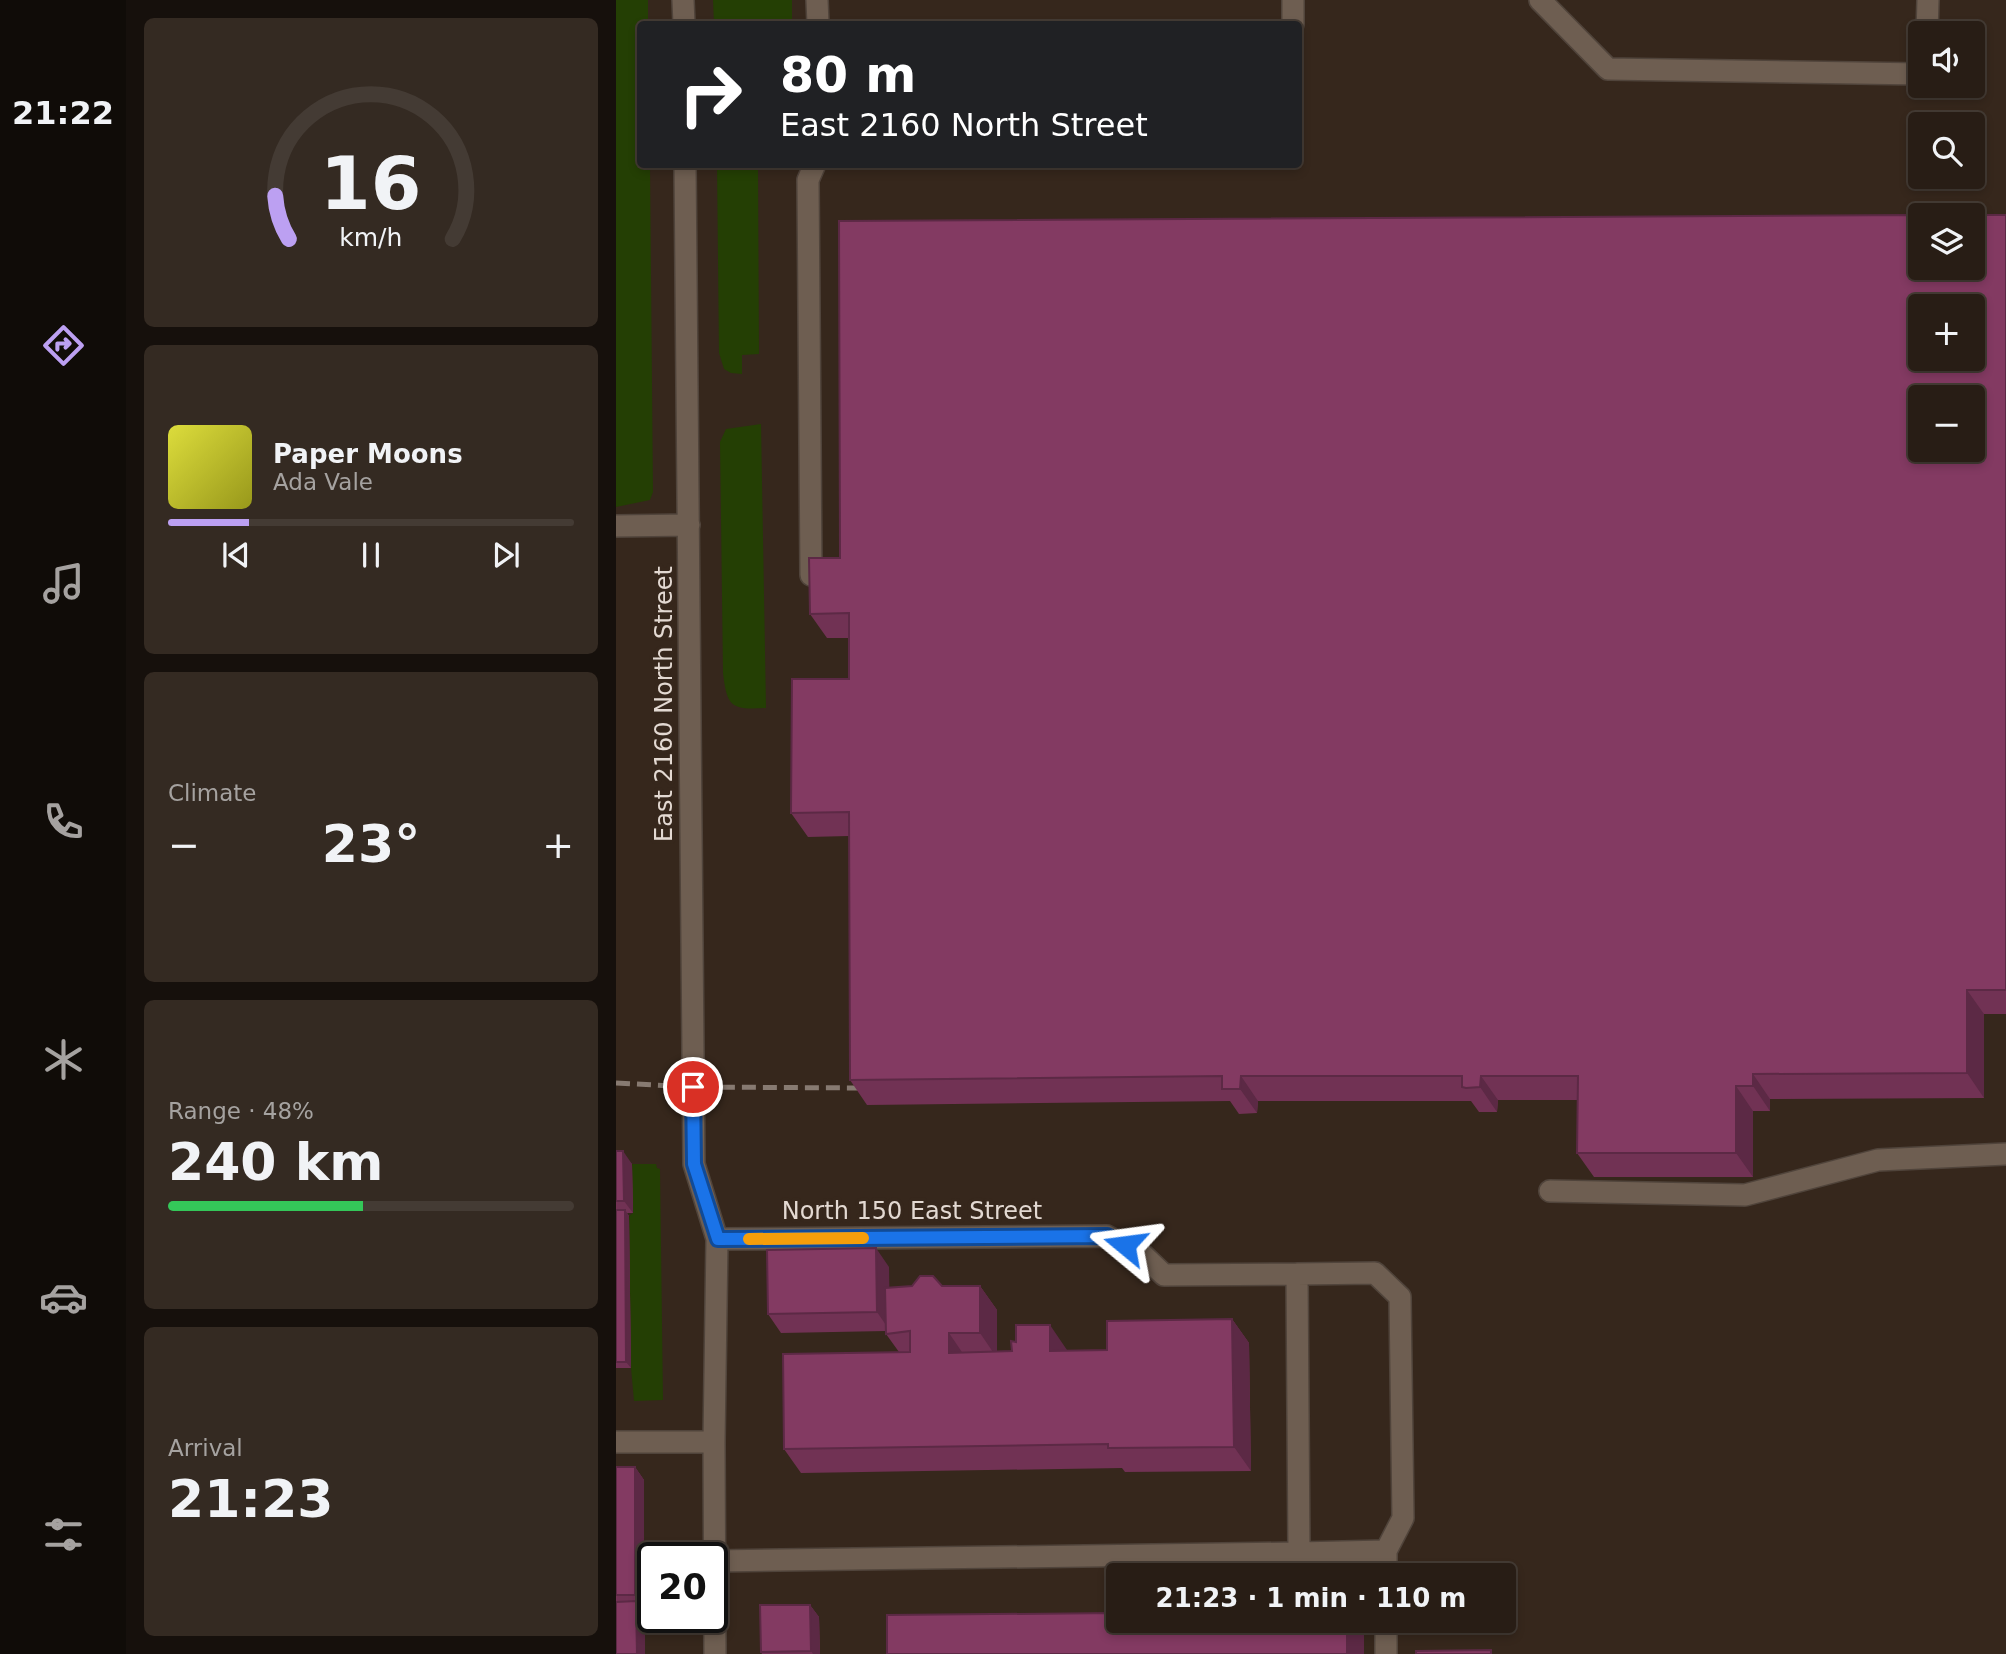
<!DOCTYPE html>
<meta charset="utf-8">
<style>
body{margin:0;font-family:"DejaVu Sans",sans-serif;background:#342a22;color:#f1f3f6;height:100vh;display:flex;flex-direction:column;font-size:26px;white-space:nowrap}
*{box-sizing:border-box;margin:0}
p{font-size:23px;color:#a5a2a0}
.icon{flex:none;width:38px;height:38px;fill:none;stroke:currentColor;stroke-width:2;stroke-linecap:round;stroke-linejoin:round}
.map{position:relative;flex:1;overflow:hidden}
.details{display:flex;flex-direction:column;gap:18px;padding:18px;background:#16100c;width:490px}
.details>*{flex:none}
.guide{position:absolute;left:21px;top:21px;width:665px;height:147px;border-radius:7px;box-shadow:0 4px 10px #0003,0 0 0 2px #443b34;background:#202124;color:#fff;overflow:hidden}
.fabs{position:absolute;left:1292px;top:21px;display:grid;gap:14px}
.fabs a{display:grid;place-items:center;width:77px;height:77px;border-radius:7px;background:#281d15;box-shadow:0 4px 10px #0003,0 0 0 2px #443b34;font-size:35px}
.speed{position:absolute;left:21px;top:1542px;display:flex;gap:14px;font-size:35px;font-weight:700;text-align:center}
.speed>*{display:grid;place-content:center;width:91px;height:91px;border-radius:50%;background:#281d15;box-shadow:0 4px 10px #0003,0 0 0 2px #443b34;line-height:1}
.speed .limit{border:4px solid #111;border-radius:10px;background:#fff;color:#111}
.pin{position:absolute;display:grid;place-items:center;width:60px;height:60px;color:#fff;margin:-30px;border:4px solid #fff;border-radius:50%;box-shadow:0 2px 7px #0007}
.me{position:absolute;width:77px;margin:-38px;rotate:286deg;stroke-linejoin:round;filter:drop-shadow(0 0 5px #0008)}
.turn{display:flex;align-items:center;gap:24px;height:147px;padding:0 28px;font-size:32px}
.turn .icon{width:91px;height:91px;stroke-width:2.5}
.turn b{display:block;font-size:49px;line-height:60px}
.big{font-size:52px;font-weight:600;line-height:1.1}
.details .tile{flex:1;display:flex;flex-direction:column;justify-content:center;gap:10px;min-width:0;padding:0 24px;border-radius:10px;background:#342a22}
.details .dial{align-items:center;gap:0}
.dial svg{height:182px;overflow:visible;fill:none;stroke:#443b34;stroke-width:7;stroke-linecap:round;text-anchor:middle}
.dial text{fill:#f1f3f6;stroke:none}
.song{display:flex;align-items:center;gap:21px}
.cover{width:84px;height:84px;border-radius:10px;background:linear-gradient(135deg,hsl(60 70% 55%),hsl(60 70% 35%))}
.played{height:7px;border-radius:4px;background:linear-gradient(90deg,#bca0f2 20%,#443b34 20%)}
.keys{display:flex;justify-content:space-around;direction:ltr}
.heat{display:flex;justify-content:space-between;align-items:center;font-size:38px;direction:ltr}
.charge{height:10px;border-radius:5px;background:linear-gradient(90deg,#34c759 48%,#443b34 0)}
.trip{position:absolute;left:490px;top:1563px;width:410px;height:70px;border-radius:7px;background:#281d15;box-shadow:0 4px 10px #0003,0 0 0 2px #443b34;font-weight:600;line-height:70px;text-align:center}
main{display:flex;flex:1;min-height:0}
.tab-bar{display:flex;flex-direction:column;width:126px;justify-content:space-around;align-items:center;background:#100c08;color:#a5a2a0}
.tab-bar .icon{width:49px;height:49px}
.tab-bar .active{color:#bca0f2}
.tab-bar b{font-size:32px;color:#f1f3f6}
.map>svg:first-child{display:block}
.green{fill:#243f04}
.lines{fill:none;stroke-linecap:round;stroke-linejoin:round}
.minor-casing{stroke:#50443b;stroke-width:24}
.minor{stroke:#6e5e51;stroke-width:21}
.rail{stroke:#877a71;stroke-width:5;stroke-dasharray:14 7;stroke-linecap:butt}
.wall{fill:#713254}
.shaded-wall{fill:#5c2945}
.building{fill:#833a62;stroke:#5c2945;stroke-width:2;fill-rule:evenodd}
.route-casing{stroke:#114b97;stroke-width:18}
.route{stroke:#1a73e8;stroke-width:12}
.slow{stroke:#f59e0b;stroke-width:12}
.labels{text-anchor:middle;stroke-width:7;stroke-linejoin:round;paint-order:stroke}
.street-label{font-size:24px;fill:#e3d9d2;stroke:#36271c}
</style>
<main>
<nav class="tab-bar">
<b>21:22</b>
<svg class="icon active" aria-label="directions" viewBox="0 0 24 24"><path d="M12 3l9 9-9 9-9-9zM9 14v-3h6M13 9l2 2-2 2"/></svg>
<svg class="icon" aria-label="music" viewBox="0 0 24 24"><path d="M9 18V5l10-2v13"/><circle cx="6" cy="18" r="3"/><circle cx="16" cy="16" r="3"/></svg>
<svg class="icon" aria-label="phone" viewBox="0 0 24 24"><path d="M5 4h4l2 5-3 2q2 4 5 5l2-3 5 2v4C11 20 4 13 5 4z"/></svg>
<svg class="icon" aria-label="climate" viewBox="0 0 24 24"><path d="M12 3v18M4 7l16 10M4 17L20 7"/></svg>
<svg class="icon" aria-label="car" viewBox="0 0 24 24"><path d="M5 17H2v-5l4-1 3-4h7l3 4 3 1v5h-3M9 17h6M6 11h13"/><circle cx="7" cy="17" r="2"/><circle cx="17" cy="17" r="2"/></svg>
<svg class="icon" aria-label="filters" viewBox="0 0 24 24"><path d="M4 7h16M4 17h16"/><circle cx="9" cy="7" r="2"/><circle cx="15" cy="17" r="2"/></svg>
</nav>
<section class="details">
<div class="tile dial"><svg viewBox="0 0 100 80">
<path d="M14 69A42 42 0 1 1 86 69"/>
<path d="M14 69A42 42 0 0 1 8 50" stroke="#bca0f2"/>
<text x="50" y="56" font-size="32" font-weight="700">16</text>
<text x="50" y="72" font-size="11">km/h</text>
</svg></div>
<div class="tile">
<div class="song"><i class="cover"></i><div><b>Paper Moons</b><p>Ada Vale</p></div></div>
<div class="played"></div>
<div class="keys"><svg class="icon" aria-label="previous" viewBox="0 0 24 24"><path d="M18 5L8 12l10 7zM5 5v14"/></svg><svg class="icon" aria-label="pause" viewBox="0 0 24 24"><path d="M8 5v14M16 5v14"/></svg><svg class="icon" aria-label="next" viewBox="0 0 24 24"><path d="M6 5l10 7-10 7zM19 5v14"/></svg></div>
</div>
<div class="tile"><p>Climate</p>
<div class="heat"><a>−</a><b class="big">23°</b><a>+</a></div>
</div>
<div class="tile"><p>Range · 48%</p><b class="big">240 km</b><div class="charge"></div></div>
<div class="tile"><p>Arrival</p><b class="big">21:23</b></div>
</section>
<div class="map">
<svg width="1390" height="1654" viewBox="0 0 1390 1654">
<rect width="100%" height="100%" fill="#36271c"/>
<path class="green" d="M0,0H32V24H24V164L34,165L37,492L34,500L0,507Z
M97,0H176V24H98Z
M101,165H142L143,354L126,355V374L115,373L108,369L103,353Z
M145,424L150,708C115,710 111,707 107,673L104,442L110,429Z
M16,1164H40L41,1168L44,1169L47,1400L18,1401L15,1368L13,1216L17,1213Z"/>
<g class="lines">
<g class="minor-casing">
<path id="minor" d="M67,0L68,24
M201,0L202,24
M677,0V24
M924,0L992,69L1304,74
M1311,33L1312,0
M69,164L78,1164L101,1239L98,1442L99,1654
M0,526L73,525
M195,575L192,180L199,164
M934,1191L1129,1195L1262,1160L1390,1154
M681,1274L759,1273L784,1297L787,1518L770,1551L683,1553
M0,1442H98
M770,1551V1575
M100,1561L683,1553L681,1274L548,1275L527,1255L491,1236L101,1239
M770,1620V1654"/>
</g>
<use href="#minor" class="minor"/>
<path class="rail" d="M0,1083L77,1087L251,1088"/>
</g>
<path class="wall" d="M1390,215V1014H1368V1098L1154,1099V1111H1137V1177H978L961,1153L962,1100H882L881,1112H863L855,1101H642L641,1113L623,1114L614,1101L251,1105L234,1080L233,836L192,837L175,813L233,679V638H211L194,614L224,558Z
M0,1151L16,1164L17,1213H11L13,1216L15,1368H0Z
M273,1267V1287L364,1286L381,1310V1351L491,1350L616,1319L633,1343L635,1471L509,1472L506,1468L185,1473L168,1449L283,1352L270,1334V1331L165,1333L152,1314Z
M0,1467H19L28,1480V1607H24L29,1614V1654H0Z
M194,1605L203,1617L204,1654H146L145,1652Z"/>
<path class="shaded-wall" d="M1351,990L1368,1014V1098L1351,1073Z
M1137,1074L1154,1099V1111L1137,1086Z
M625,1076L642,1101L641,1113L624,1089Z
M865,1076L882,1100L881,1112L864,1087Z
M1120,1086L1137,1111V1177L1120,1153Z
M7,1151L16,1164L17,1213L8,1201Z
M9,1210L13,1216L15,1368L10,1362Z
M260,1248L273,1267L274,1331L261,1312Z
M364,1286L381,1310V1358L364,1333Z
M616,1319L633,1343L635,1471L618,1447Z
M434,1325L451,1350L434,1351Z
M333,1333L350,1358L333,1353Z
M19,1467L28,1480V1607L19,1595Z
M20,1601L29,1614V1654H21Z
M194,1605L203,1617L204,1654H197L195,1651Z
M731,1620H738L748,1634V1654H731Z"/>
<path class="building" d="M1304,215V268H1356V215H1353H1390V990H1351V1073L1137,1074V1086H1120V1153H961L962,1076H865L864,1087L850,1088L846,1087V1076H625L624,1089H606V1076L234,1080L233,812L175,813L176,679H233V613L194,614L193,558H224L223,221ZM1304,306H1356V359H1304ZM1304,397H1356V450H1304Z
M0,1151H7L8,1201H0Z
M0,1210H9L10,1362H0Z
M260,1248L261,1312L152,1314L151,1250Z
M304,1276H317L326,1286H364V1333H333V1353L396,1351L395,1341L400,1342V1325H434V1351L491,1350V1321L616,1319L618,1447L492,1448V1444L168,1449L167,1354L294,1352V1331L270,1334L269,1288L296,1286Z
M0,1467H19V1595H0Z
M20,1601L21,1654H0V1602Z
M144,1605H194L195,1651L145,1652Z
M502,1613V1620H731V1654H271V1615Z
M875,1650V1654H800V1651Z"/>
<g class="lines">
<g class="route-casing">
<path id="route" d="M77,1087L78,1164L102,1239L491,1236L509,1245"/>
</g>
<use href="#route" class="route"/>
<path class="slow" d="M133,1239L247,1238"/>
</g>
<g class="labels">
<g class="street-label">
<text transform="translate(48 704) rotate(-90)" y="8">East 2160 North Street</text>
<text x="296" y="1219">North 150 East Street</text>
</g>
</g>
</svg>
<div class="fabs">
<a><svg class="icon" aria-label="sound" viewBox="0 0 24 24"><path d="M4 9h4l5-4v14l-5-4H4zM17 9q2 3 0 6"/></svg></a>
<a><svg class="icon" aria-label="search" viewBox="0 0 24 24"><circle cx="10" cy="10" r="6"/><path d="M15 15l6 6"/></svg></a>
<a><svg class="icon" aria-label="layers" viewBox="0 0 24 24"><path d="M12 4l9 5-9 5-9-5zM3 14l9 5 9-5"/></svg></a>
<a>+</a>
<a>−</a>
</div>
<div class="speed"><div class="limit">20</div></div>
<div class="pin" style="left:77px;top:1087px;background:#d93025"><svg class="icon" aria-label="arrive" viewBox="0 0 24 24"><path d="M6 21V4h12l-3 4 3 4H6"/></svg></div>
<svg class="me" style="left:509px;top:1245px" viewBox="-20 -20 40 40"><path d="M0-17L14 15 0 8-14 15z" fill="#1a73e8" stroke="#fff" stroke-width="4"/></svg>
<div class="trip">21:23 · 1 min · 110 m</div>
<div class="guide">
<div class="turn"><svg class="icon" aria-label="right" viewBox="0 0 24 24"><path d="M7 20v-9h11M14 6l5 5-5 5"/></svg><div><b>80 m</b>East 2160 North Street</div></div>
</div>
</div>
</main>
